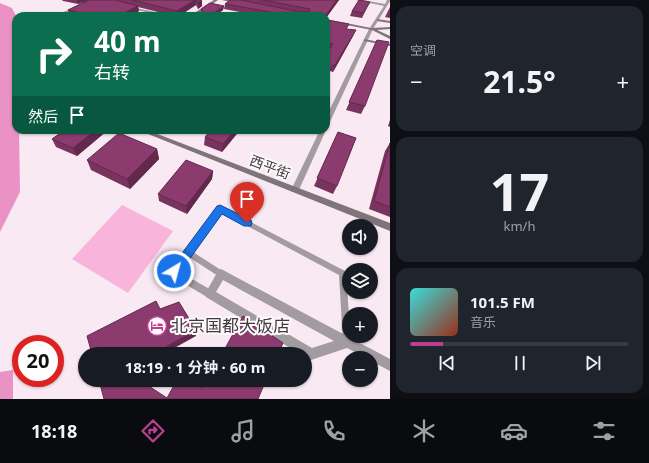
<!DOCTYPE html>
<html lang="zh">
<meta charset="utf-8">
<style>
body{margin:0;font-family:"Noto Sans","Noto Sans SC",sans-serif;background:#20242c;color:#f1f3f6;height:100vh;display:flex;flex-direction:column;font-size:15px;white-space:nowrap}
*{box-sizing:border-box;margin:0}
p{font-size:13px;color:#9ea1a6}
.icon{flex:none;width:22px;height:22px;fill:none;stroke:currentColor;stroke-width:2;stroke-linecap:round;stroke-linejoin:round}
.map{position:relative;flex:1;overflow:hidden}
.details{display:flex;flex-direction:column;gap:6px;padding:6px;background:#0d0f14;width:259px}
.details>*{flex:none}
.hud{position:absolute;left:12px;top:12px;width:318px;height:122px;border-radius:12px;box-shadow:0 1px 3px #0004;background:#0b6e4f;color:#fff;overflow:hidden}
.buttons{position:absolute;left:342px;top:219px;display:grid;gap:8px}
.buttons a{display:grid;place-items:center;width:36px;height:36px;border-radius:50%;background:#171b24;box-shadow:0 1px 3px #0004;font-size:20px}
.speed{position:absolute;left:12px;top:335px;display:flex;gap:8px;font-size:20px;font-weight:700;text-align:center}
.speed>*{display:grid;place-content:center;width:52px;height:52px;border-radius:50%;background:#171b24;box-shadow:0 1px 3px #0004;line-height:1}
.speed .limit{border:6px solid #d22;background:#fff;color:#111}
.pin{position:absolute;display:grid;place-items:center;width:34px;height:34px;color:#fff;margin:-41px -17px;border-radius:50% 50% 50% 0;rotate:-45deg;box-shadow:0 0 4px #0007}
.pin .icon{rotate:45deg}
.me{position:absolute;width:44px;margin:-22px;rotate:37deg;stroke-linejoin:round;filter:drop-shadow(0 0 3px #0008)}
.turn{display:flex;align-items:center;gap:14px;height:84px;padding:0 16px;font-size:18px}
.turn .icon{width:52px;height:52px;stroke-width:2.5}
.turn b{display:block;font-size:28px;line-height:34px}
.then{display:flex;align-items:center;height:38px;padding:0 16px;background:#0003;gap:8px;font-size:15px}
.big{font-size:30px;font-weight:700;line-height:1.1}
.details .card{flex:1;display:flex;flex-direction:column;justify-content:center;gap:6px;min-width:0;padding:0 14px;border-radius:12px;background:#20242c}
.details .dial{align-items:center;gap:0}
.dial b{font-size:52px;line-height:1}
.song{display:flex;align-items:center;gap:12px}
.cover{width:48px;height:48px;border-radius:6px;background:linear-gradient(135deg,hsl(180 70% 55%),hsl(10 70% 35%))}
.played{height:4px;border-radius:2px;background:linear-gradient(90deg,#bb3f91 15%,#363941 15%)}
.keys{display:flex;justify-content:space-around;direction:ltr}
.heat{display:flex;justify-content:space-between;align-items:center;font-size:22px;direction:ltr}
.trip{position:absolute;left:78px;top:347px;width:234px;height:40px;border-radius:20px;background:#171b24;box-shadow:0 1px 3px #0004;font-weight:700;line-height:40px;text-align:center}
.tab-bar{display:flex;height:64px;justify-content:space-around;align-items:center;background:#090b0e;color:#9ea1a6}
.tab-bar .icon{width:28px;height:28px}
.tab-bar .current{color:#bb3f91}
.tab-bar b{font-size:18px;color:#f1f3f6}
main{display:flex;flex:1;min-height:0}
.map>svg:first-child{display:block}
.green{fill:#f8b4db}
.forest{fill:#ea91c6}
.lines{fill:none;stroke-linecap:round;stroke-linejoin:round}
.lane{fill:#a29b9f;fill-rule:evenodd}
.street{fill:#a29b9f;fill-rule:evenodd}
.secondary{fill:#7e7479;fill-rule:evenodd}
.wall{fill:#78335f}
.shaded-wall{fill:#62294d}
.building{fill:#8c3b6e;stroke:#62294d}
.route{fill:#1a73e8;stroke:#114b97}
.labels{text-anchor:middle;stroke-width:4;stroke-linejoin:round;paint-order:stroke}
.street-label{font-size:14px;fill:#403a3d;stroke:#fefafc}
.near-poi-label{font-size:17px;fill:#403a3d;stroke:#fefafc;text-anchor:start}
</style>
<main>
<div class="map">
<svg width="390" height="399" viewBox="0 0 390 399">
<rect width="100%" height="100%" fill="#f9e9f2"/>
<path class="green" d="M122,205L173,231L128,293L72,259Z"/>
<path class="forest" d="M0,3L12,8L16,16V130H19L20,192L0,232Z
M13,370V399H0V372Z"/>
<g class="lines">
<path class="lane" d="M218,207H222L345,271L346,273L349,315V336H351V342L350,345L347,346L344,345L343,342L339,275L221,212L193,252L224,272L225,274L224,276L221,277L218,276L189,257L178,271L213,291L214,294L213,297L210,298L207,297L173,277L170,271L171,269Z"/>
<path class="street" d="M93,0H98L61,15L62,16L56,15Z
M355,0H363L385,4L387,0H390V1L373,29L329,124L326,126V117L369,29L384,6Z
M127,6L169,15L171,16H164L128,8Z
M320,130H326L298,192H292L291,190Z
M221,269L390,359V371L371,361V358H366L347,348L311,360L305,357V354H300L206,297L205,294L218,271ZM223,280L334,341L312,348L216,292Z"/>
<path class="secondary" d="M214,0H218L195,16H190Z
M222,0H229L240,3L238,4Z
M326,19L371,28L390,27V29L377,30L390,36V39L372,30L326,21Z
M377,19L390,21V23L377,21Z
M364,39L390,44V46L364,41Z
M138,130H147L390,223V231Z"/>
</g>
<path class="wall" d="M62,0H201L202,6L198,9L196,5L179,16H174L138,7L139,11L130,16H70L68,10L86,1L78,4L63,1Z
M230,0H339L326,18V16H261L224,9L225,4Z
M370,2L362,18L350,16L352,11Z
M224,6L223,10L215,16H203L201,14V9Z
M390,7V18L385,17Z
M326,20L347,29L353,36L333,72L330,71L329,50L326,49Z
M377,40L365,106L361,114L346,110Z
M390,120V127L388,126Z
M65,130H108L77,156L56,147L52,139Z
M166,130H181L177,134Z
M240,130L222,152L204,145L205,137Z
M338,132L337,186L333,194L314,186Z
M390,143V217L369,209L385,151Z
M157,149L159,159L130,189L91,170L87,160Z
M213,171L212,179L187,214L159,201L158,194Z"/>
<path class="shaded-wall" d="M77,0H89L78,4Z
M196,0V5L179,16H177V11Z
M202,0V6L198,9V3Z
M337,0H339L326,18V16H325Z
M138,6L139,11L130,16H118Z
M224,6L223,10L215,16H209Z
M356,30L353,36L333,72L335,65Z
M333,65L326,79V77Z
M96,130H108L77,156L73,148Z
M177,130H181L177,134Z
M235,130H240L222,152L223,144Z
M157,149L159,159L130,189L127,179Z
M213,171L212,179L187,214L186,206Z
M196,330V336L169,351L167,346Z
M148,380H157L147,386L144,383Z"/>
<path class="building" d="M89,0H115L138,6L118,16H93L68,10Z
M133,0H195L177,11Z
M196,0H202L198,3Z
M230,0H241L300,12H309L310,9L263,0H337L325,16H293L225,4Z
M359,0L370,2L363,13L352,11Z
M210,3L224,6L209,16H206L201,9Z
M326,20L349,24L346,29L356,30L335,65H333L326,77V55L333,44L326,42Z
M377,40L389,42L365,106L349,102Z
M65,130H96L73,148L52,139Z
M211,130H235L223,144L205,137Z
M338,132L356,138L337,186L317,178Z
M119,133L157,149L127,179L87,160Z
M390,143V207L374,201Z
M186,160L213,171L186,206L158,194Z
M156,301L160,309L179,302L196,330L167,346L171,354H92L87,336Z
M243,316L283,343L278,354H222Z
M99,380H148L144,383L167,398L177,380H193L202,388L207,380H266L258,399H104Z"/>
<path class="route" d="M220,205L251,220L252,223L251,226H244L222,214L178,275L174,276L171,275L169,271L171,268L217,206Z"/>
<defs>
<g id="hotel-ring" transform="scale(1)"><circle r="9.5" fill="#fefafc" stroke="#bb3f91" stroke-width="1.5"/><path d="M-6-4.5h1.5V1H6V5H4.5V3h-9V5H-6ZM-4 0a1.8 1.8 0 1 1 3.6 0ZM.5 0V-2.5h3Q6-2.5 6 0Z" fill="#bb3f91"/></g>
</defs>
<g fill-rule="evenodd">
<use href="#hotel-ring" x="157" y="326"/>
</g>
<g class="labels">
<g class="street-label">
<text transform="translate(270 167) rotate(21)" y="5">西平街</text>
</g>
<g class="near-poi-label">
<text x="171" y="332">北京国都大饭店</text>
</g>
</g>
</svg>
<div class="buttons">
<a><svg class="icon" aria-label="sound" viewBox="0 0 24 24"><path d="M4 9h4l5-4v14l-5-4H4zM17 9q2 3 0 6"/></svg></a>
<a><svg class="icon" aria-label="layers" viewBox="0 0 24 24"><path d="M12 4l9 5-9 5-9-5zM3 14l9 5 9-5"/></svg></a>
<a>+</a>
<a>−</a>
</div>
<div class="speed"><div class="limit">20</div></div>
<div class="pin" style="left:247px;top:223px;background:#d93025"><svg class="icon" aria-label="arrive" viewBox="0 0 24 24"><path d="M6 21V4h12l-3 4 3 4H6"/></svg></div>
<svg class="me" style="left:174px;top:271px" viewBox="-20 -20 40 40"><circle r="17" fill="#1a73e8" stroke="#fff" stroke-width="3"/><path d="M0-11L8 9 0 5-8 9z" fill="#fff"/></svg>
<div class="trip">18:19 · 1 分钟 · 60 m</div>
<div class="hud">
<div class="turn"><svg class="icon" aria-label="right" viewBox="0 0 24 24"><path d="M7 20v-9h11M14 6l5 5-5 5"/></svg><div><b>40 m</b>右转</div></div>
<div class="then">然后<svg class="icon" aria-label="arrive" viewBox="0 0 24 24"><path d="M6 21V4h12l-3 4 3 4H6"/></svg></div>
</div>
</div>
<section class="details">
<div class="card"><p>空调</p>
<div class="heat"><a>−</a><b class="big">21.5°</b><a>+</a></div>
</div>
<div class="card dial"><b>17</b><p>km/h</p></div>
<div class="card">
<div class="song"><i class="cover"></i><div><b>101.5 FM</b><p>音乐</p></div></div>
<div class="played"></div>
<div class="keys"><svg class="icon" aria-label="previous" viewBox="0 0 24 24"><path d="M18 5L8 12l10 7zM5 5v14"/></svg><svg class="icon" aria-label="pause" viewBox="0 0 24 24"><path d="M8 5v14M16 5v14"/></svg><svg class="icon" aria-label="next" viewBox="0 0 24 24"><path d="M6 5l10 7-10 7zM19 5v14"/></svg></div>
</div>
</section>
</main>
<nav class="tab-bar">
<b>18:18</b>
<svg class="icon current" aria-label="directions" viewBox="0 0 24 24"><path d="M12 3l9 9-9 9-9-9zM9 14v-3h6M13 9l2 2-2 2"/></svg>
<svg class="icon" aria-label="music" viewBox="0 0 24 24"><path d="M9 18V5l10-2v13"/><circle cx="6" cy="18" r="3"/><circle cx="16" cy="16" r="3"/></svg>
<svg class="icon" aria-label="phone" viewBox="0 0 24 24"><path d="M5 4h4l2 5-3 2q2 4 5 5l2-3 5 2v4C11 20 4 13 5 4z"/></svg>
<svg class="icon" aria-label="climate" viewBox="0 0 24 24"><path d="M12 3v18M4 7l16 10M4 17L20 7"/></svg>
<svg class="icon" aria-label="car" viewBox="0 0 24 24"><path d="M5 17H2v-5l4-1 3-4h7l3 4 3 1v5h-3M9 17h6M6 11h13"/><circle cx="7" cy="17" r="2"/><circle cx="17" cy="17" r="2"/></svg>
<svg class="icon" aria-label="filters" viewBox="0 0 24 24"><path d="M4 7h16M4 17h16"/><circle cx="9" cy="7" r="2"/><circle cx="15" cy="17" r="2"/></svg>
</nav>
